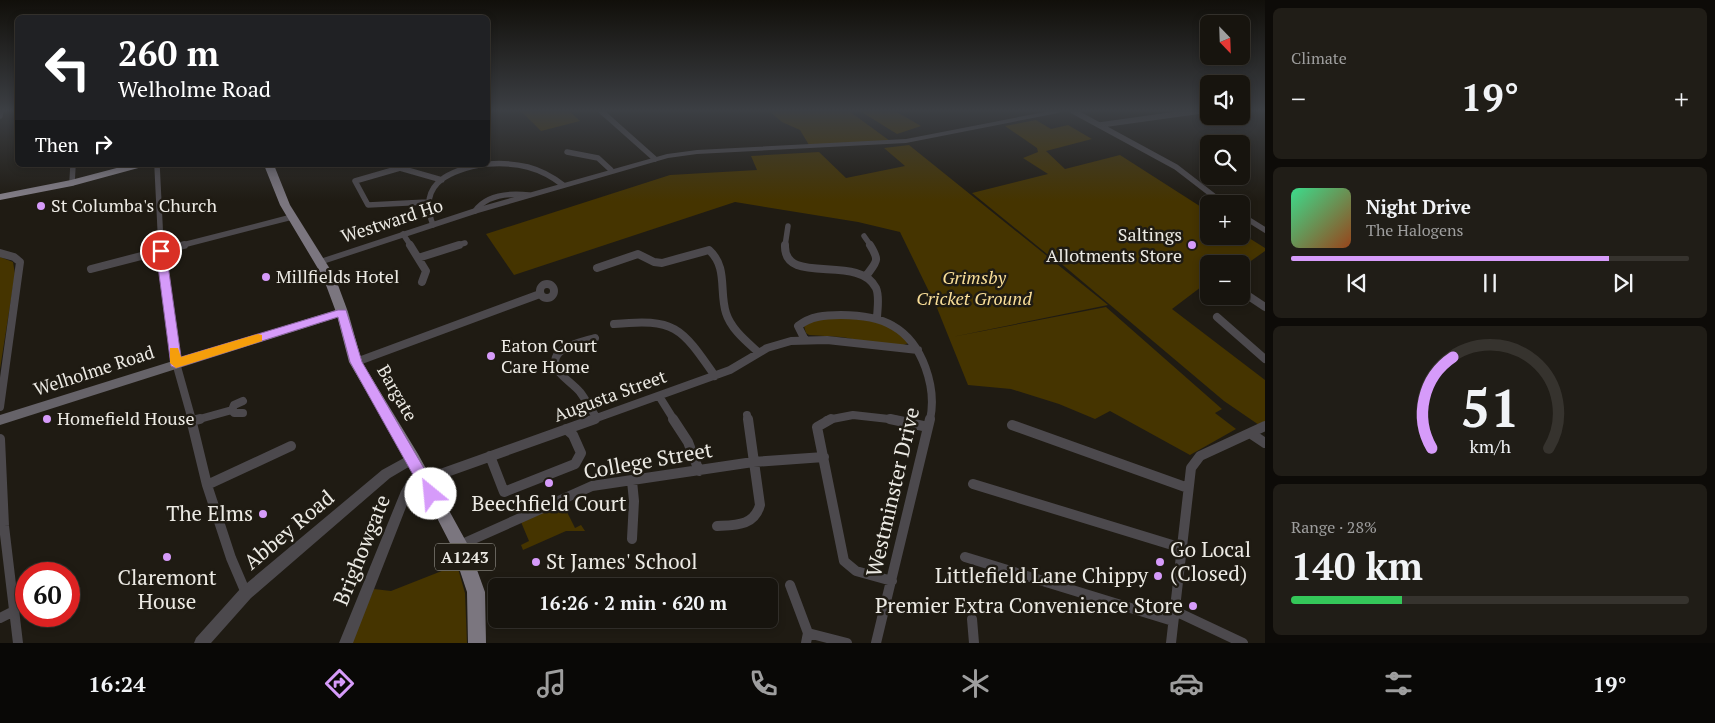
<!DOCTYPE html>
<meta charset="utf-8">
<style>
body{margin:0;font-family:"PT Serif",serif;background:#201d17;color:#f1f3f6;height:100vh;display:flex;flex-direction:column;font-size:19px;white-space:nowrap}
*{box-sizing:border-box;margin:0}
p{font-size:16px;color:#9e9e9e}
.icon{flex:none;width:28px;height:28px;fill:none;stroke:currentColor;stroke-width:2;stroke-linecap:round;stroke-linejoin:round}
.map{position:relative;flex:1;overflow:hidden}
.details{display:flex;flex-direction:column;gap:8px;padding:8px;background:#0d0b08;width:450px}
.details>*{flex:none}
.top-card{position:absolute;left:15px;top:15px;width:475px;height:152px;border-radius:8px;box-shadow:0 2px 8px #0003,0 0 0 1px #36332e;background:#202124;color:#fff;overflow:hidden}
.needle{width:32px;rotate:157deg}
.buttons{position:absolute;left:1200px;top:15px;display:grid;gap:10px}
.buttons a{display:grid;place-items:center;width:50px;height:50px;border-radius:8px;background:#17140e;box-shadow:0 2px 8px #0003,0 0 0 1px #36332e;font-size:25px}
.speed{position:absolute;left:15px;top:562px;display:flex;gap:10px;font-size:25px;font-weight:700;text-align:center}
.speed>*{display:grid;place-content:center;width:65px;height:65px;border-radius:50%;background:#17140e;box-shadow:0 2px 8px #0003,0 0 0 1px #36332e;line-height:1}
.speed .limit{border:8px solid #d22;background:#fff;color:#111}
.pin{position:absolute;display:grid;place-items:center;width:42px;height:42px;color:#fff;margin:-21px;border:2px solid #fff;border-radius:50%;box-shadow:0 1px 5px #0007}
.me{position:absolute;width:55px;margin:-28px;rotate:332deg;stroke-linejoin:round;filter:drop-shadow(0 0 4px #0008)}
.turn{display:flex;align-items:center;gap:18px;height:105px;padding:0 20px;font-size:22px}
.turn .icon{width:65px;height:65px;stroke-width:2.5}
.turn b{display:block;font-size:35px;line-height:42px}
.then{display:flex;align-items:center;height:48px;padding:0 20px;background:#0003;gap:10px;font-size:19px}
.big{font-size:38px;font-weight:600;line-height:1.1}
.details .tile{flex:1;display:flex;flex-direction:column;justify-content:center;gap:8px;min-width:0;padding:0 18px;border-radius:8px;background:#201d17}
.details .dial{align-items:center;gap:0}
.dial svg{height:130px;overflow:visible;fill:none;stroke:#36332e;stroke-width:7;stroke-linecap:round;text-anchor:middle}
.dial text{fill:#f1f3f6;stroke:none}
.song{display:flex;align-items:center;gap:15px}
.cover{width:60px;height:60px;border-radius:8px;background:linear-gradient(135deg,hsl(150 70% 55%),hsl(20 70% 35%))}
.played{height:5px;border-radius:2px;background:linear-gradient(90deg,#d69bfa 80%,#36332e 80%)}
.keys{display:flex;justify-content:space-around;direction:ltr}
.heat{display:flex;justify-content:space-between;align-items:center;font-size:28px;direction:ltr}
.charge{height:8px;border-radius:4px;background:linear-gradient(90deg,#34c759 28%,#36332e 0)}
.trip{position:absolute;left:488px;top:578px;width:290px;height:50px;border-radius:8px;background:#17140e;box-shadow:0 2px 8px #0003,0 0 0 1px #36332e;font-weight:600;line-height:50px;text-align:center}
.menu{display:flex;height:80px;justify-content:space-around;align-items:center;background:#090806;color:#9e9e9e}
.menu .icon{width:35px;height:35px}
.menu .current{color:#d69bfa}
.menu b{font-size:22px;color:#f1f3f6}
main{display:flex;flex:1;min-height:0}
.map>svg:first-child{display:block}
.green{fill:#453400}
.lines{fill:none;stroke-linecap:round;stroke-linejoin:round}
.minor-far2{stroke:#4c494d;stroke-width:5.5}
.minor-far1{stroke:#4c494d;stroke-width:8}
.minor{stroke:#4c494d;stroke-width:10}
.tertiary{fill:#4c494d;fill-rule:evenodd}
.secondary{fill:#666369;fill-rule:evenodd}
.primary{fill:#7b767f;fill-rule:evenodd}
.trunk{fill:#847f88;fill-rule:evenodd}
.route{fill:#d69bfa;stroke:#8b65a2}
.slow{fill:#f59e0b}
.poi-dot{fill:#d69bfa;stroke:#1f1b13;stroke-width:2}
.labels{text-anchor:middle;stroke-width:5;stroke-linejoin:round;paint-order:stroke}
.shield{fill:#1f1b13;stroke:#aeaca5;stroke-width:1}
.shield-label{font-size:16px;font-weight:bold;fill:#eceae4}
.poi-label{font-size:18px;fill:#eceae4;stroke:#1f1b13;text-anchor:start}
.street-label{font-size:18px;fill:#eceae4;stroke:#1f1b13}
.park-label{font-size:18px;font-style:italic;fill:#f9de98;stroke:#1f1b13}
.near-street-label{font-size:21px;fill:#eceae4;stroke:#1f1b13}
.near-poi-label{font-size:21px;fill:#eceae4;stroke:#1f1b13;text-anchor:end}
</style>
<main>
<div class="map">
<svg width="1265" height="643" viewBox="0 0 1265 643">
<rect width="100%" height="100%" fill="#1f1b13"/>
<path class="green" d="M521,111H569L580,121L541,131Z
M769,111H849L890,141L809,145L800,130L782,122Z
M860,111H895L921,126L897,134Z
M1036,120L1051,129L1068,125L1092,139L1046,151L1065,169L1120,155L1209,212V236H1241V233L1265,248V251L1241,268V264H1209V281L1172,309L1265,380V422L1259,425L1224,401L1051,255L1047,254L972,193L1048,174L1023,158L1038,152L1037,148L1005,126Z
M909,145L1108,305L952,337L1106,307L1222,409L1215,413L1236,429L1190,455L1110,411L1095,419L1059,404L1011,389L968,385L937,308L900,232L858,222L735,202L514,275L486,234L670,175L757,170L751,156L819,152L846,178L905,166L884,148Z
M0,257L13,262L15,274L0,369Z
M820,318C849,318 890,315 908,343C893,352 858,339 841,337C830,336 820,336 809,335L806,333L804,326Z
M563,504L575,528L581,525L585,531H566L523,550L521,545L529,541L521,522Z
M457,565L465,593L467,643H351L374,589L391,591Z"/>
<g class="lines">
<path class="minor-far2" d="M601,111L655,159
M1073,111L1176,167L1224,204
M0,116L1,111
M1100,125L1200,111
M567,152L598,158L611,170
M488,164C517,162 540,167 563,185
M157,165L161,246
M72,183L73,165
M427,202L368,205L355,181L400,168L442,180
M475,211C487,194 510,193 529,195
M1241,215L1265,230
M433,225C418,186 445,172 479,165
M403,234L411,246
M864,236L871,246
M179,246L292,217
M455,246L465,243
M785,246L788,226"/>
<path class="minor-far1" d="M161,245L176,363L192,420
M410,245L426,271L422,282
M785,245C783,287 859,253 876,288C880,297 877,310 877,319
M0,253L14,257L20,262L0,407
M418,258L459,245
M597,268L638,254L654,262L662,263L709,250C728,267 719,291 726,313C731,329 746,341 758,352
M91,269L184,245
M866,276C877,261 880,261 870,245
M540 291a7 7 0 1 1 14 0a7 7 0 1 1-14 0Z
M1241,291L1265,307
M1217,317L1265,359
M614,324C675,318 681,327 715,376
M595,338C579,343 542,349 560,373C566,380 574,385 580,392C586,400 591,410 597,418
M805,340L798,326C811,316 825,315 841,315C858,315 878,317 893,326C923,343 937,388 930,420
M356,362L540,294
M659,396L674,420
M232,410L234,413H243
M747,415L748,420
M196,420L232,410L234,405L243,401
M591,420L730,370L767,348L791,341L827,340L918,350
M827,420L853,415L898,420"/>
<path class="minor" d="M191,419L207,485L231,558L246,593
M673,419L688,442L699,471
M831,419L817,427L844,561L856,571L892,581
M890,419L928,427
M192,421L200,419
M1012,425L1188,488
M1250,433L1265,443
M0,439L4,526L18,643
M490,456L504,492L575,464L581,453L573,435L566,429
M424,480L595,419
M632,481L634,501L632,539
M973,484L1182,548
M207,485L291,446
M717,526C736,525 754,526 760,505L748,419
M460,545L592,486L753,462L824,457
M965,557L1173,621
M790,585L808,633L806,643
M1175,611L1243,643
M0,618L14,611
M972,619L974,643
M808,633L847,643
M876,643L930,419
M1171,643L1191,468L1200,456L1265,426"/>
<path class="tertiary" d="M1050,111H1061L1058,113L906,143L697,154L668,158L478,213L323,264L320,265L315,262L317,260L472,209L667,154L697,150L906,139Z
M413,453L417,454L419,458L417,462L390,478L251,598L211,643H194L196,638L241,588L382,470Z
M424,475L428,476L430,480L428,484L415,489L410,497L353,643H339L401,491L407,481Z"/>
<path class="secondary" d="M342,308L348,312L346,315L0,425V415Z"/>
<path class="primary" d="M264,165H274L290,205L335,277L348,312L362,362L418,454L468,545L485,592L486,643H468L467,592L452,547L408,462L349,362L336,312L323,277L280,205Z"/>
<path class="trunk" d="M128,165H144L142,167L72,186L0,200V194L71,180Z"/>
</g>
<linearGradient id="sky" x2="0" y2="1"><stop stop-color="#110f0a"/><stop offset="0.55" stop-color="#3c3f44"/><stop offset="1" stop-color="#3c3f44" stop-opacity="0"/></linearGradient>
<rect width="1265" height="201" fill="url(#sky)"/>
<path class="route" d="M161,247L166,251L181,357L338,310H346L362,362L436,489L439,494L436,498L431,500L426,498L350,362L338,317L176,368L171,366L156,251Z"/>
<path class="slow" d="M258,334L262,335V341L176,368L170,363V348H178L181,357Z"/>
<g class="poi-dot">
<circle cx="41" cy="206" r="5"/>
<circle cx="1192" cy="245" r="5"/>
<circle cx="266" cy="277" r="5"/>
<circle cx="491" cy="356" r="5"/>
<circle cx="47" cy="419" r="5"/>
<circle cx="549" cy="483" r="5"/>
<circle cx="263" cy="514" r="5"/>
<circle cx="167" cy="557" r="5"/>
<circle cx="536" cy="562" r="5"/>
<circle cx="1160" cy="562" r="5"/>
<circle cx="1158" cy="576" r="5"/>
<circle cx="1193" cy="606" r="5"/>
</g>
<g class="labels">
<rect class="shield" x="435" y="543.5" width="60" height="27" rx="4"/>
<g class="shield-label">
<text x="465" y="563">A1243</text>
</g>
<g class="poi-label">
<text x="51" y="212">St Columba's Church</text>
<text x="1182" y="241" text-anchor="end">Saltings<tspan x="1182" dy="21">Allotments Store</tspan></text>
<text x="276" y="283">Millfields Hotel</text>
<text x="501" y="352">Eaton Court<tspan x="501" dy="21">Care Home</tspan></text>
<text x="57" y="425">Homefield House</text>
</g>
<g class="street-label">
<text transform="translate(392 221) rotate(-18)" y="6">Westward Ho</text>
<text transform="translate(94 371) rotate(-18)" y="6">Welholme Road</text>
<text transform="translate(397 393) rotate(60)" y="6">Bargate</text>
<text transform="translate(610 396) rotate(-20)" y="6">Augusta Street</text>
</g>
<g class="park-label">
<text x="974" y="284">Grimsby<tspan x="974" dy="21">Cricket Ground</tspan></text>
</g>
<g class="near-street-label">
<text transform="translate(648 461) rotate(-10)" y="7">College Street</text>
<text transform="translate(893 492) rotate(-77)" y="7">Westminster Drive</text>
<text transform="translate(289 530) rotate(-40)" y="7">Abbey Road</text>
<text transform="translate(362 550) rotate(-68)" y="7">Brighowgate</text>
</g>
<g class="near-poi-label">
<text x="549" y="511" text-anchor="middle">Beechfield Court</text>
<text x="253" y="521">The Elms</text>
<text x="1170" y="557" text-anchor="start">Go Local<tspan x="1170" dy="24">(Closed)</tspan></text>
<text x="546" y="569" text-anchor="start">St James' School</text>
<text x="1148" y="583">Littlefield Lane Chippy</text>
<text x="167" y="585" text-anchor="middle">Claremont<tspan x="167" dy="24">House</tspan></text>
<text x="1183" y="613">Premier Extra Convenience Store</text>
</g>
</g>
</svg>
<div class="buttons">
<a><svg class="needle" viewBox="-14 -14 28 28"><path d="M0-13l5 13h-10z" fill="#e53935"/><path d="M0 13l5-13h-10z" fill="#9e9e9e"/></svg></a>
<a><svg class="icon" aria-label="sound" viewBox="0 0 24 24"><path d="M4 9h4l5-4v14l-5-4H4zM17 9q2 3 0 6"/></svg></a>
<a><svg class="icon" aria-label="search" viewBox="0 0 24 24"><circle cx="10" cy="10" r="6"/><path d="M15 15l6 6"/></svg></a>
<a>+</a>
<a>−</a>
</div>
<div class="speed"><div class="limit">60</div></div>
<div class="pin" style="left:161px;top:251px;background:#d93025"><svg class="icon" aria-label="arrive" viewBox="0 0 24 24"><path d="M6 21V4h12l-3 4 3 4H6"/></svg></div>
<svg class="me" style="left:431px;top:494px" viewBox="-20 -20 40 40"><circle r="19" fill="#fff"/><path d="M0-13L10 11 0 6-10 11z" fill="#d69bfa"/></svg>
<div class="trip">16:26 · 2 min · 620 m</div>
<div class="top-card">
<div class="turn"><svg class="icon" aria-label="left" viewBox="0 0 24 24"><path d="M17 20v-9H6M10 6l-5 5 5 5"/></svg><div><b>260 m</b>Welholme Road</div></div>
<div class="then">Then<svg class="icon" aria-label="right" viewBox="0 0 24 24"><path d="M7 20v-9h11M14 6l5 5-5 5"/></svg></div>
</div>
</div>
<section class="details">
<div class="tile"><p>Climate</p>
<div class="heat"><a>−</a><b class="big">19°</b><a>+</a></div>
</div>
<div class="tile">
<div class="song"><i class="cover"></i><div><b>Night Drive</b><p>The Halogens</p></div></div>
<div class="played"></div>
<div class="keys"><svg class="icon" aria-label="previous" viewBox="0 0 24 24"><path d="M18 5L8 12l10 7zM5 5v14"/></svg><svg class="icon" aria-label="pause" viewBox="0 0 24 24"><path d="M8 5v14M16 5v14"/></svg><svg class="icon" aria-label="next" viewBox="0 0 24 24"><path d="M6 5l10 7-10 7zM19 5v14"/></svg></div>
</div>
<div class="tile dial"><svg viewBox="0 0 100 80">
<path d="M14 69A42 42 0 1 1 86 69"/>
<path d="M14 69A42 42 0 0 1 27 13" stroke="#d69bfa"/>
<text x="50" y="56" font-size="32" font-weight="700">51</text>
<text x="50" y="72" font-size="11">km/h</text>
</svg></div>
<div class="tile"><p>Range · 28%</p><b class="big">140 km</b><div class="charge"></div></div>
</section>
</main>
<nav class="menu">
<b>16:24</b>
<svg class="icon current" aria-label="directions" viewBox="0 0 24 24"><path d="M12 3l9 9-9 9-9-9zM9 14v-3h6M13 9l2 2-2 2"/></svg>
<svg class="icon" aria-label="music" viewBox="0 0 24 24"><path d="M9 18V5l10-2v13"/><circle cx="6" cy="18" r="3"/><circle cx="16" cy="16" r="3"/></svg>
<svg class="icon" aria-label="phone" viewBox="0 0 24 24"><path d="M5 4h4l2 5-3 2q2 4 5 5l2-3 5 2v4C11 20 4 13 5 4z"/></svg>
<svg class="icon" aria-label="climate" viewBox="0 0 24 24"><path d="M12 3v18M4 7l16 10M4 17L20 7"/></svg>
<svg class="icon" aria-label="car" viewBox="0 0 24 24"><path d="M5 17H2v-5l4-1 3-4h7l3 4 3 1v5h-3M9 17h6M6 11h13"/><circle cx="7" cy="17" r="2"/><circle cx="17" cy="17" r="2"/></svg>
<svg class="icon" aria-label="filters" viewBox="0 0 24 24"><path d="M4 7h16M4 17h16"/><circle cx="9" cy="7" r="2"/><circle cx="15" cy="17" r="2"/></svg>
<b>19°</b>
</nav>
